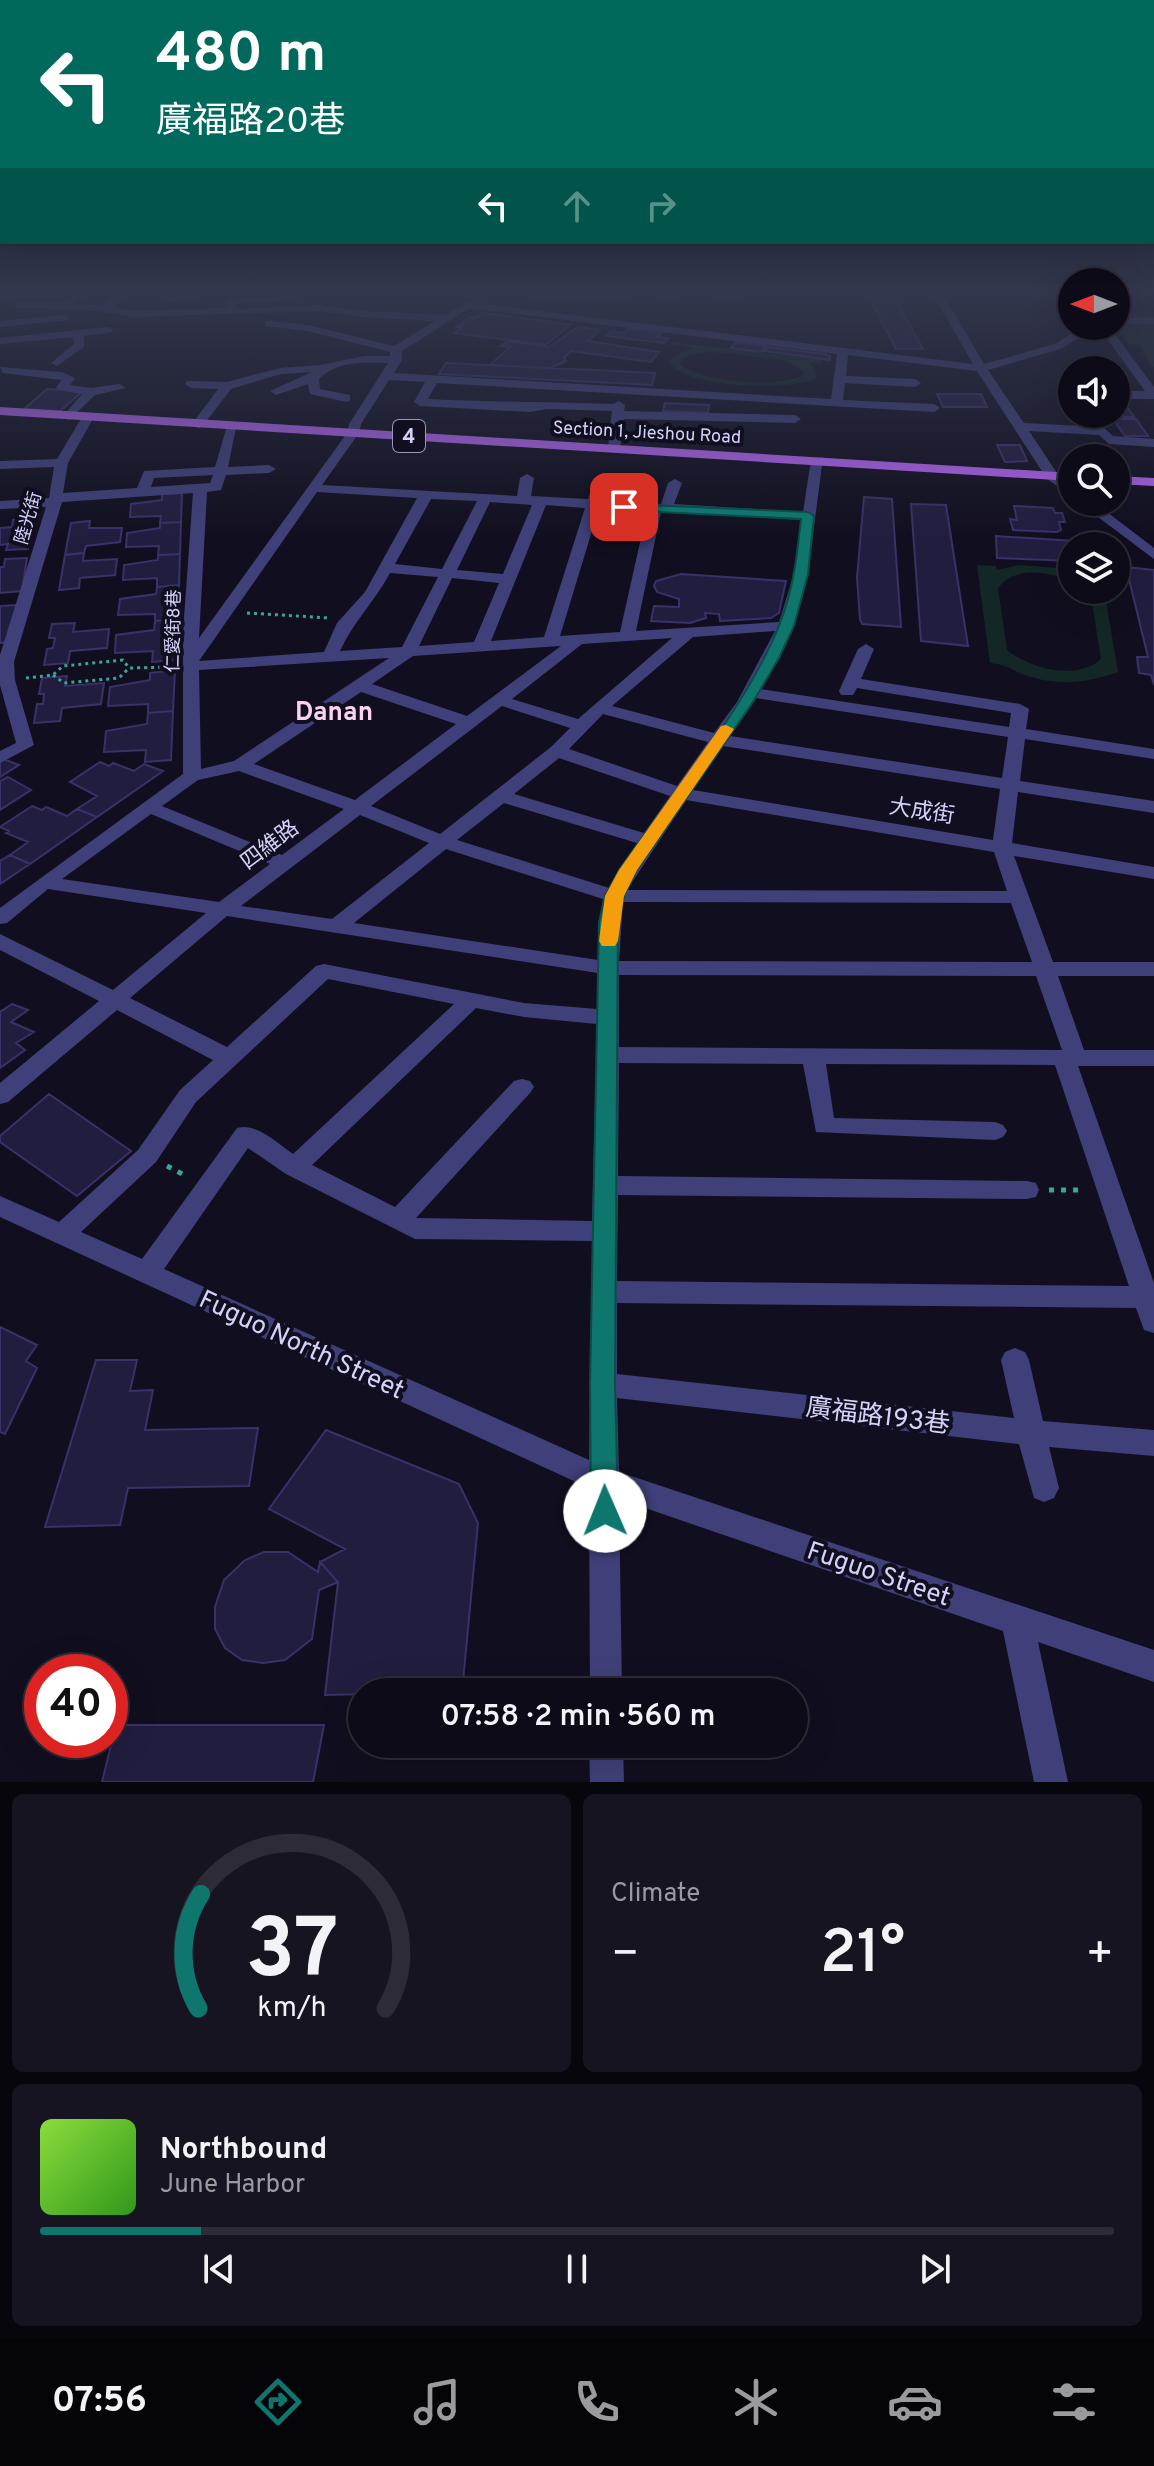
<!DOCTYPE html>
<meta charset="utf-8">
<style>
body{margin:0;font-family:Overpass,"Noto Sans TC",sans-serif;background:#161420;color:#f1f3f6;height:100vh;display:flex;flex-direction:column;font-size:30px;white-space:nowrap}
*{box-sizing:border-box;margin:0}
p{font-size:26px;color:#9a9ba1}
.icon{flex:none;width:44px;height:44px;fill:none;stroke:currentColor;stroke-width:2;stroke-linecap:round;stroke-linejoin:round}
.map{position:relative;height:1782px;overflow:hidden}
.side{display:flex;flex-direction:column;gap:12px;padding:12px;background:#07060d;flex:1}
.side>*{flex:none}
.hud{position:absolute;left:0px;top:0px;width:1154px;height:244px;box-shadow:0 8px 32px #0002,0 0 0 2px #2d2b36;background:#00695c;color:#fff;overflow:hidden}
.needle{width:52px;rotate:270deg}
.tools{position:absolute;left:1058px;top:268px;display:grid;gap:16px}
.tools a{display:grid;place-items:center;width:72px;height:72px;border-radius:50%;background:#0d0b17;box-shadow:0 8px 32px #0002,0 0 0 2px #2d2b36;font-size:40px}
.speed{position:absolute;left:24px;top:1654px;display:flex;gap:16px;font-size:40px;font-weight:700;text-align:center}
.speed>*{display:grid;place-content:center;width:104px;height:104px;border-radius:50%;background:#0d0b17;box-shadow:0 8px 32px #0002,0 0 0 2px #2d2b36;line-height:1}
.speed .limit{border:12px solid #d22;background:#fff;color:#111}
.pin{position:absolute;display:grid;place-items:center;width:68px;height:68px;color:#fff;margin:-34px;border-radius:16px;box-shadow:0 4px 12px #0006}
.me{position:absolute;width:88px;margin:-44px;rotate:359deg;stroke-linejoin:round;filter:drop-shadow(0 0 6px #0008)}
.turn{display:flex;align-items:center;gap:28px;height:168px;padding:0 24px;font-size:36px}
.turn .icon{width:104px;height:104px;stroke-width:2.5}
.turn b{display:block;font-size:56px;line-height:68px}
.lanes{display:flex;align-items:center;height:76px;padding:0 24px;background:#0003;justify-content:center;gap:40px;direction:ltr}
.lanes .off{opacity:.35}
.big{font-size:60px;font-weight:600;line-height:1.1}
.side .widget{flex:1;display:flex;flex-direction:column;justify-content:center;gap:12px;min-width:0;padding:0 28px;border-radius:12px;background:#161420}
.side .dial{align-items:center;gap:0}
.dial svg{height:208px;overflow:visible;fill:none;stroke:#2d2b36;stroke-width:7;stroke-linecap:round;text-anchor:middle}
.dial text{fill:#f1f3f6;stroke:none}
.song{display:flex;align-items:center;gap:24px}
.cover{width:96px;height:96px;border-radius:12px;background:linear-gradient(135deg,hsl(90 70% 55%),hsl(110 70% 35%))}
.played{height:8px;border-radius:4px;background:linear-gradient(90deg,#0f766e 15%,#2d2b36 15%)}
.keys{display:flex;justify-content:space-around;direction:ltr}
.heat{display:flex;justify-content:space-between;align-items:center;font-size:44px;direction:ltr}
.side .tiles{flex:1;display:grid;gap:12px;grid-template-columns:1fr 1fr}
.widget:last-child{grid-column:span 2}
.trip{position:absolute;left:348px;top:1678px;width:460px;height:80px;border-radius:40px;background:#0d0b17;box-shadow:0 8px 32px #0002,0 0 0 2px #2d2b36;font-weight:600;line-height:80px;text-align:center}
.tabs{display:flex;height:128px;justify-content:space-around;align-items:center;background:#050409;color:#9a9ba1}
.tabs .icon{width:56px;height:56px}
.tabs .current{color:#0f766e}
.tabs b{font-size:36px;color:#f1f3f6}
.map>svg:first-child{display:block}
.green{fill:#132826;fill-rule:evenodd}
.building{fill:#211d3e;stroke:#393168;stroke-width:2}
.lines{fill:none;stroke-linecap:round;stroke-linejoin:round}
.path-far1{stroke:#3aa698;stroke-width:3;stroke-dasharray:3 4;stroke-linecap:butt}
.path{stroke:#3aa698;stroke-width:5;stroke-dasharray:5 7;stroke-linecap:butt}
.minor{fill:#3f4079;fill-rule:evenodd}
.major{fill:#b264ef;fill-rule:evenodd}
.route{fill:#0f766e;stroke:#0a4d48;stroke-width:2}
.slow{fill:#f59e0b}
.labels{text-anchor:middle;stroke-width:8;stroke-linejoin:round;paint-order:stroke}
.far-street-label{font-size:18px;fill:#d4d2fa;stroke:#110f1f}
.shield{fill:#110f1f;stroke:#9a98b8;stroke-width:2}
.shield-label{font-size:20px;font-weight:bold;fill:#d4d2fa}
.street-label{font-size:22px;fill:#d4d2fa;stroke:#110f1f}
.quarter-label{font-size:26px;font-weight:bold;fill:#fad3ef;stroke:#110f1f}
.near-street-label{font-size:26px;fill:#d4d2fa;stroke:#110f1f}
</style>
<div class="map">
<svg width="1154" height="1782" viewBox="0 0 1154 1782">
<rect width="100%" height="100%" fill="#110f1f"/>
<path class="green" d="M1116,311L1154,312V368L1139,345L1128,344L1115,326L1123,322Z
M672,342L823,360L821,364L810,363L816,371V378C791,392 684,388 669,362L680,353L694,348L669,345ZM709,351L786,360L805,373C787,390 698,382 680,364L684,357Z
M977,565L996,566L997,570L1018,565L1072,569V581C1049,572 1015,565 998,588L1007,650C1030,669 1077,681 1101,659L1090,590H1104L1118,672C1089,683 1054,686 1025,675C1009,669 1009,665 990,663Z"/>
<path class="building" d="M388,289H432L431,293L387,294Z
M533,289H627L628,297L533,298Z
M656,289H735L737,297L720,298L719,293H679L675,298H657Z
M865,289H890L923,349H896Z
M482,313L567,324H571L546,345L455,333L462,327H457L470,317L475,318Z
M578,327L600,330L588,341L659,352L651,362L571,351L564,358L566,361L550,368L490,365L510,347L501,346L508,341L549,347Z
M628,329L661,333L657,337L669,338L664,343L606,336L611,331L625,333Z
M736,342L766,346L761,352L731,348Z
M767,347L825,354L830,356V360L764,351Z
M446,363L655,373L652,385L439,374Z
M47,389L83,391L60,411L24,409Z
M937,394H981L987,407H943Z
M665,403L709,405L708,413L663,411Z
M1116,404H1125L1134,417H1094L1092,414H1116Z
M1113,419H1136L1148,436H1125Z
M997,445H1020L1027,461L1005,462Z
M182,493L181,522L160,523L161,516L130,517L131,504L162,500V494Z
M864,497L892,499L901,627L862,624L860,619L857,578Z
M911,504L946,505L968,646L921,641Z
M1014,506L1053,508L1055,513H1062L1065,522H1059L1061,530L1057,532L1013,530L1010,519L1017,520Z
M34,518L28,549L6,550L8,544L0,545V528L12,527L13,520Z
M90,521L89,528H122L120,542L86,546L84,553L65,555L71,523Z
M181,522L180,554L158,555L159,546L126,547L127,533L160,528V523Z
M996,536L1107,543L1108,546H1072V561L997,558Z
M84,553L83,561L117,559L115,575L80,578L79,588L59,590L65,555Z
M180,554L179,585L157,587V578L123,580L124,565L158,560V555Z
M27,558L22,591L0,593V567H4L5,559Z
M1126,567L1154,570V685L1151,675L1139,673L1137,657H1148Z
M681,574L786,581L779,613L771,618L720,621L719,614L705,613L706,618L690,623L651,621L654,606L679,607V599L657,592L654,586L656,581Z
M179,585L177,619L155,621V614L118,615L120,599L156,594L157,587Z
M16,605L7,642L0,643V606Z
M177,619L176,660L152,662L153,651L115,653L116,635L154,630L155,621Z
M75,623L73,632L109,629L107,648L70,651L68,663L44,665L47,649L53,648L55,638H49L52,624Z
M175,670L173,711L148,713V704L108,706L110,687L150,680V673Z
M67,676L65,686L104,683L101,704L62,708L60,721L34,723L37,704H43L44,694H39L42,678Z
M173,711L171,760L145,762L146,750L104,752L106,731L147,724L148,713Z
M3,759L19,765L0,777V761Z
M100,762L109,766L113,763L134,771L144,764L163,771L97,817L77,809L97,796L70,782Z
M8,777L31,790L0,810V781Z
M32,806L42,810L46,807L67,816L77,809L97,817L30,864L10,855L28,842L6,833L9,831L0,827Z
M10,855L30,864L0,884V861Z
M12,1004L28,1010L11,1022L34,1032L16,1043L25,1050L0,1068V1012Z
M49,1094L131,1151L77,1196L0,1142V1136Z
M0,1327L37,1345L26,1361L37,1368L5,1434L0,1432Z
M96,1360H137L130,1391L153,1390L145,1430L258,1428L249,1486L128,1488L120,1525L45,1527Z
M326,1430L459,1484L478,1523L462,1692L325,1695L338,1582L320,1562L345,1549L269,1509Z
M264,1552H288L318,1572L320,1562L338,1582L319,1590L312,1639L285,1660L263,1663L242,1660L225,1648L215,1629V1607L224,1580L245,1560Z
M116,1725H324L313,1782H102Z"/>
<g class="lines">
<path class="path-far1" d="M247,613L330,618
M53,675L64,683L119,678L129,668
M26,678L53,675L63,666L123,660L129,668L173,667"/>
<path class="path" d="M167,1166L188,1177
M1049,1190H1084"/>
<path class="minor" d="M79,289H90L73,304L103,305L122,289H133L114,307L132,311L225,308L226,301L231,298L277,296L281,292L318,289L319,293L285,298L281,302L236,304V309L320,305L363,311L445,315L468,302L973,364L930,289H940L984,364L1055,344L1083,326H1096L1063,348L988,370L1024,423L1103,427L1113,436L1154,439V447L1109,444L1099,435L1029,431L1057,473L1072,485V496L1047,479L977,371L848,355L846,376L915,379L921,383L915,387L845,383L843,400L934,404L940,408L934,412L437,383L428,399C490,402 551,402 613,404L619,401L625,405L624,411L795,415L801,419L795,423L624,419L620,448L614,452L608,448L612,411L547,409L530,412L420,406L414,402L425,382L389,380L361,424L359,433L322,485L517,496L520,478L527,474L534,478L531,496L588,499L594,479L601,475L608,479L601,500L661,504L668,483L675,479L682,483L674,504L803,512L811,460L823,457L808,574L794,626L761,689L1009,727L1011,713L857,688L853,695H841L839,691L858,649L866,644L874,649L861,679L1020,704L1029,709L1026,729L1154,749V759L1025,739L1020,781L1154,801V813L1018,792L1012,843L1154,867V879L1014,856L1053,962H1154V976H1058L1084,1050H1154V1066H1078L1154,1283V1333L1144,1330L1136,1308L617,1303V1374L1014,1418L1001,1360L1005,1352L1015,1348L1025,1352L1029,1360L1043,1421L1154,1430V1456L1049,1447L1059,1488L1054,1498L1044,1502L1034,1498L1019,1444L617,1398L619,1472L1154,1650V1682L1038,1642L1068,1782H1034L1003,1631L619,1499L622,1692H590L589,1488L0,1217V1196L59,1222L138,1150L180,1090L213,1060L117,1010L8,1102L0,1104V1083L99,1001L0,950V934L113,990L206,913L48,889L7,923L0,924V908L183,774V632L193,493L62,502L14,662L15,680L34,745L0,763V751L16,743L0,685V655L46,507L0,509V501L49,498L54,467L0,469V461L57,459L82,417L88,413L94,417L68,463L63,493L137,488L144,471L215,467L227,426L237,423L228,467L269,465L276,469L269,473L226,475L221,490L207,492L199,638L347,433L349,424L388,363C364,362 337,361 319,379L320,389L350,395V401L346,402L310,394L308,384L276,395L270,391L312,372L281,374L231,389L202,427L198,428L192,424L218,389L191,388L185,384L187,381L227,382L280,368L320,365L365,356H390V352L308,331L265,326V322L269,321L308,325L394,346L435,321L363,317L320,311L132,317C94,308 57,309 18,308L13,305L18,302L60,303ZM470,308L837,354L831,399L394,373L402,360V351ZM213,475L210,483L151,487L154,478ZM317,492L417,498L365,592L337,623L324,652L199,661ZM431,499L477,501L442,569L395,564ZM490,502L532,505L503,574L457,570ZM546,505L585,508L544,637L491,641ZM599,508L647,511L620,632L560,636ZM661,512L802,520L794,574L779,622L636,631ZM390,573L438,577L402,647L340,651C353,622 375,601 390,573ZM452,578L499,583L474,642L419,646ZM775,631L737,702L714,733L612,706L693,637ZM672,638L578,719L512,699L582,644ZM561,646L467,716L372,684L413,656ZM389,658L234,761L201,769L199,670ZM361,692L456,724L355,800L254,764ZM756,698L1008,737L1002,778L730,736ZM502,706L570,728L551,747L440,834L371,806ZM603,714L708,742L677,786L569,749ZM723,746L1000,789L993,840L693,790ZM559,758L670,796L644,833L514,794ZM239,771L344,809L282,855L162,806L198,780ZM686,800L994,852L1007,891L627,890ZM504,803L637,843L609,888L457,840ZM151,814L270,864L219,902L62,879ZM360,815L429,843L332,919L241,906ZM446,849L603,899L599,922L598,960L354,923ZM623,902L1011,903L1032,962L619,961ZM227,916L598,973L597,1009L524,1003L324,964L316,966L227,1047L130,998ZM619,975L1036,976L1062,1050L619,1047ZM328,979L454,1004L293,1154C278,1144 256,1122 237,1128L142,1259L81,1232L156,1162L196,1102ZM476,1008L524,1017L597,1024L592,1221L416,1218L530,1093L534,1087L530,1081L522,1079L514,1081L395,1207L312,1165ZM619,1063L803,1064L816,1132L995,1140L1003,1137L1007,1131L1003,1125L995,1122L834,1118L826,1064L1055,1065L1129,1286L617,1281L618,1195L1027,1199L1036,1197L1039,1190L1036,1183L1027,1181L618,1176ZM248,1148L286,1174L415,1239L592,1241L589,1460L164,1269Z
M190,289H200L193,299L169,302L164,299L186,294Z
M1013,289L1072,294V300L1018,292Z
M32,292L37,295L36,297L0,299V293Z
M64,315L68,316V320L0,327V321Z
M1116,317L1154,318V324L1116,323Z
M1098,326H1109L1154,387V399H1116V391H1145Z
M108,327L113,330L112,332L84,336V347L57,366L51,363L74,344L73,337L0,344V338Z
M0,367L62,372L75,378L70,385L91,388L120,384L126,388L95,395L69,420L63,416L82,394L58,390L56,387L62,380L3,373Z
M1078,502H1094L1154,548V559Z
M589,1744H623L624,1782H590Z"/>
<path class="major" d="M0,407L1072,473V481L0,415Z
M1116,476L1154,478V486L1116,484Z"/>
</g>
<linearGradient id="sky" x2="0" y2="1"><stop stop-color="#090811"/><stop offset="0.54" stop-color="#32374d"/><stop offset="1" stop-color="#32374d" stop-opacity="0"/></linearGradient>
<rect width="1154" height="538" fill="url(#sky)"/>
<path class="route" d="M624,504L808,512L814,516L808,574L794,626L779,658L753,702L637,870L624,896L618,922L615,1384L618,1511L614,1520L605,1524L595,1520L591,1511L590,1384L599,922L605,896L619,870C670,796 745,710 778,628C793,593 797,556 801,519L620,510L618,507Z"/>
<path class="slow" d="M726,725L734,729L637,870L624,896L618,941L615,946H602L599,941L605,896L619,870L721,726Z"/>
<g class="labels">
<g class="far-street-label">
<text transform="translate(647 432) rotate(3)" y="6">Section 1, Jieshou Road</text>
<text transform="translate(28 518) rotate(-74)" y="6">陸光街</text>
<text transform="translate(173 631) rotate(-89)" y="6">仁愛街8巷</text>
</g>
<rect class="shield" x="393" y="420" width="32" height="32" rx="6"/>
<g class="shield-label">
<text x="409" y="443">4</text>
</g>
<g class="street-label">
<text transform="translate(922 810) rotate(9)" y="8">大成街</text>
<text transform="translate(269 844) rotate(-37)" y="8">四維路</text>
</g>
<g class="quarter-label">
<text x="334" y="720">Danan</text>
</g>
<g class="near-street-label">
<text transform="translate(302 1344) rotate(25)" y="9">Fuguo North Street</text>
<text transform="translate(878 1415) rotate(7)" y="9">廣福路193巷</text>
<text transform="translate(879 1573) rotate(19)" y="9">Fuguo Street</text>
</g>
</g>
</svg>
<div class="tools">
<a><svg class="needle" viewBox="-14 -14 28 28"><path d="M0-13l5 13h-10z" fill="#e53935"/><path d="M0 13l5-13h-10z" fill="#9a9ba1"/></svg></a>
<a><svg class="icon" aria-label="sound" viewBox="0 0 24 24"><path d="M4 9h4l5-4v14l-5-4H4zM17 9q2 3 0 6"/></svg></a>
<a><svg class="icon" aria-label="search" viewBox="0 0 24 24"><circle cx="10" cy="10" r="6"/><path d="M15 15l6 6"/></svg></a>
<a><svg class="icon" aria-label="layers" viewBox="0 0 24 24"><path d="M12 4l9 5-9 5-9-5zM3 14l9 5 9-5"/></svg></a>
</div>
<div class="speed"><div class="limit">40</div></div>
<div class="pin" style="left:624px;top:507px;background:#d93025"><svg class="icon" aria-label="arrive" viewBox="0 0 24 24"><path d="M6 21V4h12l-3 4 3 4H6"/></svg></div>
<svg class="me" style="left:605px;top:1511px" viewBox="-20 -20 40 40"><circle r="19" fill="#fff"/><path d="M0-13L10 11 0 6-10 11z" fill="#0f766e"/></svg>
<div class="trip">07:58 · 2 min · 560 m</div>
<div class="hud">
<div class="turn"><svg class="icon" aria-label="left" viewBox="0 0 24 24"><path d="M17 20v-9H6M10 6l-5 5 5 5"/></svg><div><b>480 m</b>廣福路20巷</div></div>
<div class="lanes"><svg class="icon" aria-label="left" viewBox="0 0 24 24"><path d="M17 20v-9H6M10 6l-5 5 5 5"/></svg><svg class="icon off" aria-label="ahead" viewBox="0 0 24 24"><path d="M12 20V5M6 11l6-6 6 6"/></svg><svg class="icon off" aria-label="right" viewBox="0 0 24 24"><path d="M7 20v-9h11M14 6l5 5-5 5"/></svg></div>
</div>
</div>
<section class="side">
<div class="tiles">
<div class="widget dial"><svg viewBox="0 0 100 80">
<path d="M14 69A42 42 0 1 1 86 69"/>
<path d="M14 69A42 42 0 0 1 15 25" stroke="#0f766e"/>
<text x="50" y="56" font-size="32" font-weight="700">37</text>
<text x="50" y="72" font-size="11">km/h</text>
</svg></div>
<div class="widget"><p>Climate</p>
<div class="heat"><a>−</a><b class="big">21°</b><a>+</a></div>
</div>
<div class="widget">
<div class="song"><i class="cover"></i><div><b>Northbound</b><p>June Harbor</p></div></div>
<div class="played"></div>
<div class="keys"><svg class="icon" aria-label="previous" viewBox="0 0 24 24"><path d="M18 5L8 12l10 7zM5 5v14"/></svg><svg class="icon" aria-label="pause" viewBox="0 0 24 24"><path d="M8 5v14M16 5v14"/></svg><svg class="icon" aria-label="next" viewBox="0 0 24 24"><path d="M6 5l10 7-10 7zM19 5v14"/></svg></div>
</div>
</div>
</section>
<nav class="tabs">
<b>07:56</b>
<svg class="icon current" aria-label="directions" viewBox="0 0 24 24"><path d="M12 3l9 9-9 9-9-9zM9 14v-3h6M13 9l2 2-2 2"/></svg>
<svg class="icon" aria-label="music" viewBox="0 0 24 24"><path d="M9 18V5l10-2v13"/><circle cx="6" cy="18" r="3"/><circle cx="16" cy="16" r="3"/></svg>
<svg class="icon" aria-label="phone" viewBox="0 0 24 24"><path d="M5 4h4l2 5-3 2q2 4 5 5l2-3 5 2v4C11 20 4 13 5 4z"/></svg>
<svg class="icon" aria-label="climate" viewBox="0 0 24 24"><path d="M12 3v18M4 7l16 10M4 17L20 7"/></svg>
<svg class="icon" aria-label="car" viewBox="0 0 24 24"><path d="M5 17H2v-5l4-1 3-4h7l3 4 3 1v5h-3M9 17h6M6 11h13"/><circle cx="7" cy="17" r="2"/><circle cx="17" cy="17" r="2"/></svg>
<svg class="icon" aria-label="filters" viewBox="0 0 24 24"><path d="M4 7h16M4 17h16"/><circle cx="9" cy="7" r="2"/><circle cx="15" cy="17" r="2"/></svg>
</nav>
